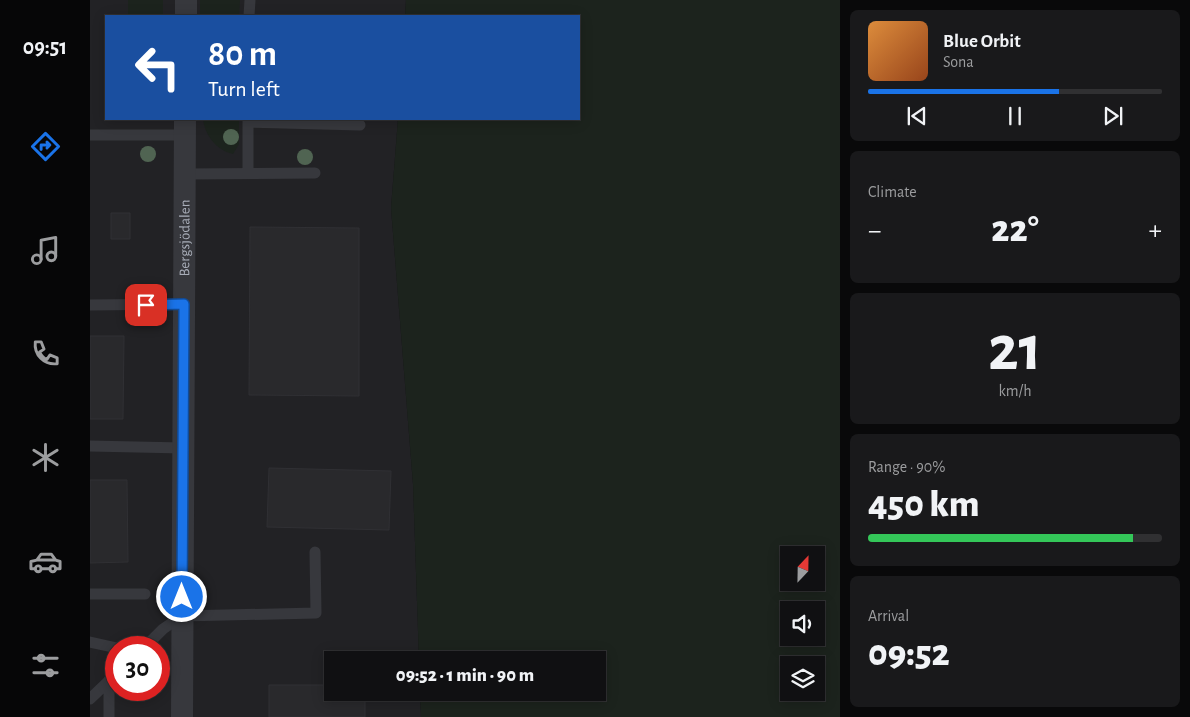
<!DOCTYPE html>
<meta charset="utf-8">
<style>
body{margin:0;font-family:"Alegreya Sans",sans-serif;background:#19191b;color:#f1f3f6;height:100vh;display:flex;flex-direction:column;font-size:19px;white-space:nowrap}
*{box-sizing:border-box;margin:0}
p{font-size:16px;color:#9c9d9f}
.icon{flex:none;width:28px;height:28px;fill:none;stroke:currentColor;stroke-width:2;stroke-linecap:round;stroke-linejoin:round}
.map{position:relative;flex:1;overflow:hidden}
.sheet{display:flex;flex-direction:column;gap:10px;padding:10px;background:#09090a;width:350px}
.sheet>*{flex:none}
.hud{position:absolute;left:15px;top:15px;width:475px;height:105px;border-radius:0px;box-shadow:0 2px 12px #0003,0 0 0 1px #303032;background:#1a4fa0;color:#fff;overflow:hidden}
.needle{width:32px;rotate:22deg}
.buttons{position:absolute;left:690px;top:546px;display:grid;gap:10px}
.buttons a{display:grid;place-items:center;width:45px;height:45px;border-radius:0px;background:#101012;box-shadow:0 2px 12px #0003,0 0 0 1px #303032;font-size:25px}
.speed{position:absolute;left:15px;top:636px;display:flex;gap:10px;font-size:25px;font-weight:700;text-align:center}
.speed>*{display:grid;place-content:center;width:65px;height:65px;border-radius:50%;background:#101012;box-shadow:0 2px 12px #0003,0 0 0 1px #303032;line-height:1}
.speed .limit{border:8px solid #d22;background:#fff;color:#111}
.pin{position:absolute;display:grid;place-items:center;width:42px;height:42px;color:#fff;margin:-21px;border-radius:10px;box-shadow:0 2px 8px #0006}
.me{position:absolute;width:55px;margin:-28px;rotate:0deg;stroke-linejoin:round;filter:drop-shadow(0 0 4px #0008)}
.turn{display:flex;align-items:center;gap:18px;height:105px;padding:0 20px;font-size:22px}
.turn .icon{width:65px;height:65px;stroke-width:2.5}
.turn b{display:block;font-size:35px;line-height:42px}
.big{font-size:38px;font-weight:800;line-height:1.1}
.sheet .tile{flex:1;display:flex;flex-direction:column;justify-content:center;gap:8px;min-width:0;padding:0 18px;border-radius:8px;background:#19191b}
.sheet .dial{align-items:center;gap:0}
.dial b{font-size:65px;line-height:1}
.song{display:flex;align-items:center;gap:15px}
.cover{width:60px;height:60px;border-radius:8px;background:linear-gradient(135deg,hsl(30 70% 55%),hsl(20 70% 35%))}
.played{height:5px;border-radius:2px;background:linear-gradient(90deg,#1a73e8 65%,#303032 65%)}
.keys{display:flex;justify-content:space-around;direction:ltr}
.heat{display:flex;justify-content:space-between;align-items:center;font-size:28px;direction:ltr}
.charge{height:8px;border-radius:4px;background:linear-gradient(90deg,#34c759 90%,#303032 0)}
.trip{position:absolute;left:234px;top:651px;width:282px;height:50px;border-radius:0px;background:#101012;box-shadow:0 2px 12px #0003,0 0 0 1px #303032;font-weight:800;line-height:50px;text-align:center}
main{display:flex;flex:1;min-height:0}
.tabs{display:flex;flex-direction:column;width:90px;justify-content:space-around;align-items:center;background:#060607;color:#9c9d9f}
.tabs .icon{width:35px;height:35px}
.tabs .selected{color:#1a73e8}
.tabs b{font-size:22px;color:#f1f3f6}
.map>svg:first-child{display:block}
.built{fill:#222225;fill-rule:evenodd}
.green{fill:#1c231d;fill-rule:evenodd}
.building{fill:#29292c;stroke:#303034}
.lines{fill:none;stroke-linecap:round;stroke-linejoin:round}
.service{stroke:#37383d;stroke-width:11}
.minor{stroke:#37383d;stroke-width:22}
.tree{fill:#506452}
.route-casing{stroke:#114b97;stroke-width:12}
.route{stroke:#1a73e8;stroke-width:9}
.labels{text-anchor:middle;stroke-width:5;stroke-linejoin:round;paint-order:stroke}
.street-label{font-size:15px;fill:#a8adb8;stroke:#111113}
</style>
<main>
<nav class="tabs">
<b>09:51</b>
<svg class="icon selected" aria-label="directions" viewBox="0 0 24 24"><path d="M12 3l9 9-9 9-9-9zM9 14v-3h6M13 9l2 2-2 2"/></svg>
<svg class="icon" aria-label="music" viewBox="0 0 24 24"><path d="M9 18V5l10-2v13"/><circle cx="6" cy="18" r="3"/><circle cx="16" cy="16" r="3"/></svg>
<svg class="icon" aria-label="phone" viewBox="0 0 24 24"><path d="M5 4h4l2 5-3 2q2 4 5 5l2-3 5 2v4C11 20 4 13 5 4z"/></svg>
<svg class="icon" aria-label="climate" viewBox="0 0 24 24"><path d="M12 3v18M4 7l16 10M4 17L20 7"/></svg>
<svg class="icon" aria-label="car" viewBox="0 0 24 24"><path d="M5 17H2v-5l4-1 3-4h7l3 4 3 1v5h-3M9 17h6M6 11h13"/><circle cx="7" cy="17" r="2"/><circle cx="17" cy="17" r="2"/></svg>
<svg class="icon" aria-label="filters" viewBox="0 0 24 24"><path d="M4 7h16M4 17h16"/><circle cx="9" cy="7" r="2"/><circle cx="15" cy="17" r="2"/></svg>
</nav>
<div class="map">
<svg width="750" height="717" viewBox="0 0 750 717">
<rect width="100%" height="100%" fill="#161618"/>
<path class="built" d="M0,0H316L315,16H16V119H308L301,208L323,484L329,660H242V692L330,693L331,717H0ZM26,648H69V690H26Z"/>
<path class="green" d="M38,0H73V16H38Z
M110,0H150L149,16H110Z
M316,0H750V717H331L330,693L508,692V660H329L323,484L301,208L308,119H489V16H315ZM699,555H726V582H699ZM699,610H726V638H699ZM699,665H726V692H699Z
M113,119H149V144L143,154C126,150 115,135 113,119Z"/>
<path class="building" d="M21,213H40V239H21Z
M160,227L269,228V396L159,395Z
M0,336H34L33,419H0Z
M179,468L301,471L299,530L177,527Z
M0,480H37L38,562L0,563Z
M179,685H242V692H275V717H179Z"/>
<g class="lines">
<path class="service" d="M159,16L160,0
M158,122L270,125
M0,135H95
M158,173V119
M95,174L225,173
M0,305L94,304
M0,446L93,448
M0,594H55
M0,642L27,648
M54,648L73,629L92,616L226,613L225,552
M0,699L26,674
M19,717V680"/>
<g class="minor">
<path d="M96,16V0"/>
<path id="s1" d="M92,717L95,119"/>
</g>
</g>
<g class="tree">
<circle cx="141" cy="137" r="8"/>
<circle cx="58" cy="154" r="8"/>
<circle cx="215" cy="157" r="8"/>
</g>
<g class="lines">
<g class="route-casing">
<path id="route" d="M56,305L94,304L92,597"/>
</g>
<use href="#route" class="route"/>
</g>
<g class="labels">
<g class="street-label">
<text dy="5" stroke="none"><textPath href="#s1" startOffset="479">Bergsjödalen</textPath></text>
</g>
</g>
</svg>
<div class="buttons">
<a><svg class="needle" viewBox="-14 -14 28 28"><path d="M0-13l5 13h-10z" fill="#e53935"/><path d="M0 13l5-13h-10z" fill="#9c9d9f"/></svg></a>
<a><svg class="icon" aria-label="sound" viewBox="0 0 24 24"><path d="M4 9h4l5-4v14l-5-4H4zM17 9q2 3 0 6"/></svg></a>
<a><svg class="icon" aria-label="layers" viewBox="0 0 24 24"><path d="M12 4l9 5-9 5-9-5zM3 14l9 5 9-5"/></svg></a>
</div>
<div class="speed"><div class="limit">30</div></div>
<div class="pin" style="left:56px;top:305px;background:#d93025"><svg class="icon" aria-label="arrive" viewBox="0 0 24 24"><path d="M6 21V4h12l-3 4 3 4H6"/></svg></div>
<svg class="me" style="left:92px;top:597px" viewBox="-20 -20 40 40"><circle r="17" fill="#1a73e8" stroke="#fff" stroke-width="3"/><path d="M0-11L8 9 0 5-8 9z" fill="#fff"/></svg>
<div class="trip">09:52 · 1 min · 90 m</div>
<div class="hud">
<div class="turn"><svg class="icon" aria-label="left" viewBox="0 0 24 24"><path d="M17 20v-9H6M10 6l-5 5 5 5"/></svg><div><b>80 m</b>Turn left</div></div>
</div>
</div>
<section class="sheet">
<div class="tile">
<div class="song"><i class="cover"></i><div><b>Blue Orbit</b><p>Sona</p></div></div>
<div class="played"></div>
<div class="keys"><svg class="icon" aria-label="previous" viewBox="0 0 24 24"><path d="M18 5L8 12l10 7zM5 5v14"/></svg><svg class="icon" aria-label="pause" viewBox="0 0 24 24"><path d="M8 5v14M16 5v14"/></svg><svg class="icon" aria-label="next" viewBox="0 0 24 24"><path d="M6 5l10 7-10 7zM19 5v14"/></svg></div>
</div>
<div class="tile"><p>Climate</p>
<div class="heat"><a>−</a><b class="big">22°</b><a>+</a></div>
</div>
<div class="tile dial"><b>21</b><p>km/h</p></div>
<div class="tile"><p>Range · 90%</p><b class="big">450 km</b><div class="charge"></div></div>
<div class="tile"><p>Arrival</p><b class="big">09:52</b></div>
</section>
</main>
